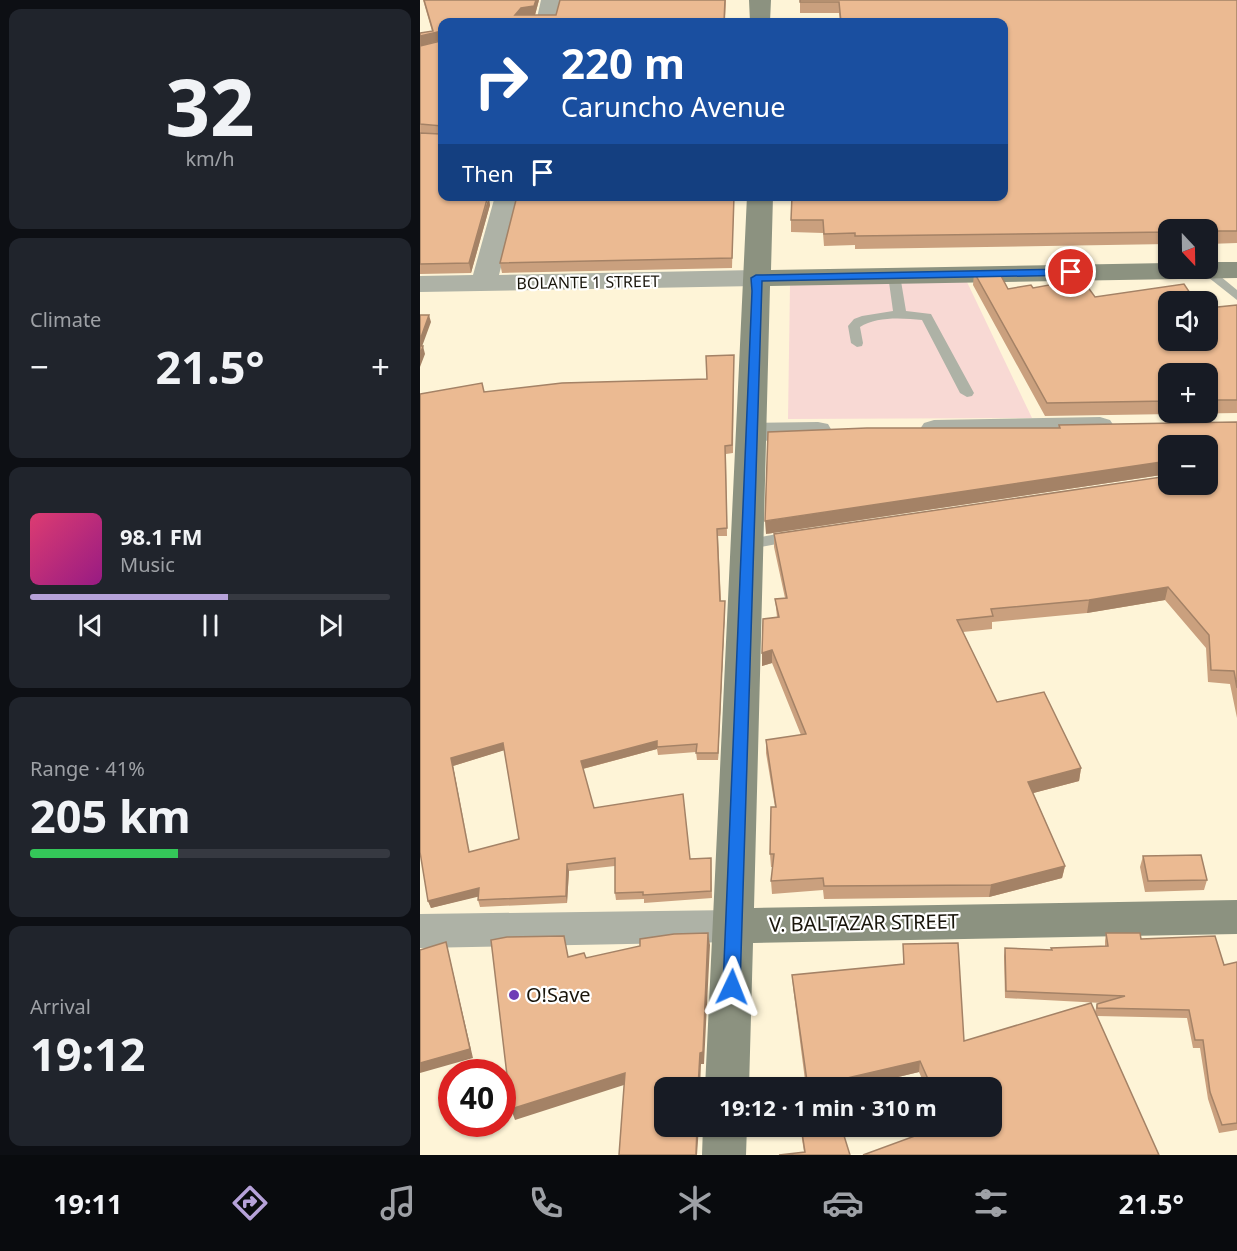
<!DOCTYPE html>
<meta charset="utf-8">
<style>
body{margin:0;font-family:"Noto Sans",sans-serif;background:#20242c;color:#f1f3f6;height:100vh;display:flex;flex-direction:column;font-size:22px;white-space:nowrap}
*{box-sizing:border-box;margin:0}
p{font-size:20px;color:#9ea1a6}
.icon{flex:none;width:33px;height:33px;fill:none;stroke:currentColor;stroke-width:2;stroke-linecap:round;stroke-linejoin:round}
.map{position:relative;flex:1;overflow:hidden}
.sheet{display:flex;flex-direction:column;gap:9px;padding:9px;background:#0d0f14;width:420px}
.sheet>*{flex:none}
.top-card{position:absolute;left:18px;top:18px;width:570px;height:183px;border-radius:12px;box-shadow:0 2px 4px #0004;background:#1a4fa0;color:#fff;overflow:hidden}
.needle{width:39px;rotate:158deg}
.fabs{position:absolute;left:738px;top:219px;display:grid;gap:12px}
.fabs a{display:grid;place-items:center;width:60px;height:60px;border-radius:12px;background:#171b24;box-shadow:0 2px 4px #0004;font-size:30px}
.speed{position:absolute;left:18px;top:1059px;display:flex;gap:12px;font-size:30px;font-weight:700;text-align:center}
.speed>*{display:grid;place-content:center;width:78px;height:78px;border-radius:50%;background:#171b24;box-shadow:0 2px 4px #0004;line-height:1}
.speed .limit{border:9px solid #d22;background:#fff;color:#111}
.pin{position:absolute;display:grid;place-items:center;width:51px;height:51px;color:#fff;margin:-26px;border:3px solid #fff;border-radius:50%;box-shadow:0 2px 6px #0007}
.me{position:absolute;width:66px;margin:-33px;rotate:2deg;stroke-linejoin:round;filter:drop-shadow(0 0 4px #0008)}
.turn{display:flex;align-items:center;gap:21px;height:126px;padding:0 24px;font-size:27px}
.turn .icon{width:78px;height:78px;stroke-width:2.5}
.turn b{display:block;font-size:42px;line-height:51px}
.then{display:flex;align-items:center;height:57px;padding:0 24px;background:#0003;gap:12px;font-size:22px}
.big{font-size:45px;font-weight:700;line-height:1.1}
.sheet .widget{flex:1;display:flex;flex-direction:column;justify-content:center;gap:9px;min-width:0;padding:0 21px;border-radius:12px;background:#20242c}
.sheet .dial{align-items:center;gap:0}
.dial b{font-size:78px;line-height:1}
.song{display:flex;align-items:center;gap:18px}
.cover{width:72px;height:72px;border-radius:9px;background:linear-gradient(135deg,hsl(340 70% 55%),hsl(310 70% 35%))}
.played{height:6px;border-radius:3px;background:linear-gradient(90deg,#b6a2d9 55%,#363941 55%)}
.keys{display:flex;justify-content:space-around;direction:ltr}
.heat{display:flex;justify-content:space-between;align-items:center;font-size:33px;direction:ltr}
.charge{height:9px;border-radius:4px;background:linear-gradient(90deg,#34c759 41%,#363941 0)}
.trip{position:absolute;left:234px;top:1077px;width:348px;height:60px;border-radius:12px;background:#171b24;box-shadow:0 2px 4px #0004;font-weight:700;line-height:60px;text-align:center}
.menu{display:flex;height:96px;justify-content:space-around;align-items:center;background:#090b0e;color:#9ea1a6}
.menu .icon{width:42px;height:42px}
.menu .active{color:#b6a2d9}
.menu b{font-size:27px;color:#f1f3f6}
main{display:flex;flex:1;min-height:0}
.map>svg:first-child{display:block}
.green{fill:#f8d9d4}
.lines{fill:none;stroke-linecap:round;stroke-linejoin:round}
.lane{fill:#aeb2a6;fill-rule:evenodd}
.street{fill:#aeb2a6;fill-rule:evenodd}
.secondary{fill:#8c9280;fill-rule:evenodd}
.wall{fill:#caa07e;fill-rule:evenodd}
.shaded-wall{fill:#a48266}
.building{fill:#ebba92;stroke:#a48266;stroke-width:1.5;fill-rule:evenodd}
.route{fill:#1a73e8;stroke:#114b97;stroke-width:1.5}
.poi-dot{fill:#6e3eb6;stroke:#fff;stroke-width:2}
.labels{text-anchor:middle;stroke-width:4.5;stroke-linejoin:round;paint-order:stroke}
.street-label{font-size:16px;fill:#19150b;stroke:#fff}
.near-street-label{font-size:20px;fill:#19150b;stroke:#fff}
.near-poi-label{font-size:20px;fill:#19150b;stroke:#fff;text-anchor:start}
</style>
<main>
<section class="sheet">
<div class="widget dial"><b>32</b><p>km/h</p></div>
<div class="widget"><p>Climate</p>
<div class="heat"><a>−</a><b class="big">21.5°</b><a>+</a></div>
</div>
<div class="widget">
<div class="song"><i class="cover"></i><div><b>98.1 FM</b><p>Music</p></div></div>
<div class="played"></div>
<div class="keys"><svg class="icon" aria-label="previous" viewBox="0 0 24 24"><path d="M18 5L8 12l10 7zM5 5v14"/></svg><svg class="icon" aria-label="pause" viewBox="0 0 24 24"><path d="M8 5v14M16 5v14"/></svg><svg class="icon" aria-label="next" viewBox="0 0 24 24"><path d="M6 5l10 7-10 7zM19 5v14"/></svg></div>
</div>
<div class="widget"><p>Range · 41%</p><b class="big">205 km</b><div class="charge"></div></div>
<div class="widget"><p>Arrival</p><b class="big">19:12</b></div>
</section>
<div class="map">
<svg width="817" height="1155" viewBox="0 0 817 1155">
<rect width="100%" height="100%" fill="#fef4d7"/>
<path class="green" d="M547,282L612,418L368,419L370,285Z"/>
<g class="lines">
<path class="lane" d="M789,267L817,290V300L779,270Z
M474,271L480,275L486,311L511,314L554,393L552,396L547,397L540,393L502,320C484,318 456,316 440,327L443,343L442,346L437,347L431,343L428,326L434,319L442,316L473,311L468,275Z
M374,531L381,536L379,540L329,549L322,544L329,539Z"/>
<path class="street" d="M121,0H141L136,22H116Z
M75,196H99L79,275L336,270L345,273L349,278L345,283L336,286L0,292V276L53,275Z
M680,417L690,420L694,426L690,432L680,435L514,438L504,435L500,429L504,423L514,420Z
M398,422L408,424L412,431L408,438L398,440L333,441L323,439L319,432L323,425L333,423Z
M314,910L328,914L333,926L328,938L314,942L0,948V914Z"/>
<path class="secondary" d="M329,0H351L350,22H330Z
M327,196H353L351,270L748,263V268H788V262H817V278L350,286L334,908L817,900V934L333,943L329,1088H285Z
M283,1126H327L326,1155H282Z"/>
</g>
<path class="wall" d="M3,0H119L115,15H136L140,0H306L305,22H22V196L70,205L51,273L0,274V133L9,134L0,133V46L12,31Z
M380,0H817V243L788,244V230H748V244L435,249V245L404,246L403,233L371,232V220L584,196V22H420L419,13H380Z
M314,196L312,268L82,273L80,263Z
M554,272L588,289L613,288L675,297L748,340L817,305V413L625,416L553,285ZM748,374H788V412H748Z
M314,355L313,453L306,454L307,536H298L301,601H305V608L298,760H277L276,752L238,755L237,749L163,769L174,808L270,859L291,858L292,898L224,903V899L196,900L195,893V866L149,871L147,903L60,907L58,900V896L11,908L8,901L64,392L287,379ZM84,750L99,839L49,852L33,766Z
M817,422V718L810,684L788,682L786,648L745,600L667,613L572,622V629L543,632L577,702L661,768L659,781L613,793L645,866L642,878L569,897L404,899L403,890L352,894L351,881L353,867H351L350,854L355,807L346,753V740L381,735L352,663L342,666V653L357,617L355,599L365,598L354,547V534L788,484L748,446V475V474L346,534L638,428L639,425Z
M723,856L787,880L784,890L725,892L720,867Z
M686,933L721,939L804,965L817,962V1130L799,1133L788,1099L780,1048H773L767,1018L677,1016L572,1126V1088H506L499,1072L433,1088H386L373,987L372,975L483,964V944L544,1041L675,1012L677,1004L682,1003L585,998L584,956L585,948L631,950V948L685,946V941Z
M380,1126H421L384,1152Z"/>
<path class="shaded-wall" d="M116,0H119L115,15H95L101,8Z
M22,31V40L0,46V36Z
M69,196L70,205L51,273L49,263Z
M9,315L11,322L0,352V340Z
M3,346L5,354L0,367V355Z
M748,461V474L346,534L345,521Z
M748,587L745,600L667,613L669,600Z
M305,601V608L298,760V753Z
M352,650V663L342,666V653Z
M237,741V749L162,769L161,761Z
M83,743L85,750L33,766L51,859L31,758Z
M661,768L659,781L606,795L608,782Z
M147,864L149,871L147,903L146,896Z
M645,866L642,878L569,897L571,885Z
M59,888L61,896L11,908L8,901Z
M288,933L290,945L284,1064H281L280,1088H278L280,1053Z
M26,942L53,1058L0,1073V1063Z
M500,1061L499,1072L432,1088H414V1081Z
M205,1073L207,1084L95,1120L91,1109Z
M277,1126H279L277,1155H276Z"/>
<path class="building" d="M4,0H116L114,6L101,8L95,15H136L140,0H305L304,22H22V126L0,124V46L21,41L22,31L0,36V33L13,31Z
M380,0H817V231H788V230H748V232L435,236V233L404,234L403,220H371L372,196H584V22H421L419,2H380Z
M22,126V196H68L49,263L0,264V133L20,134Z
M97,196H314L312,258L80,263Z
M554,272H579L588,289L611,285L613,288L662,279L675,297L764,284L776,302H748V340H788V308L817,305V400H788V374H748V401L627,403Z
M0,315H9L0,340Z
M0,346H3L0,355Z
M314,355L312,445L305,446L307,528L297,529L300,601H305L298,753H276L277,744L237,747V741L161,761L174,808L263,794L270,859L291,858V891L223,895V892L195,893V858L147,864L146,896L58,900L59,888L8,901L0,852V394L62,383L64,392L142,383L287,379L286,356ZM83,743L99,839L49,852L31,758Z
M817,422V688L814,671L791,670L789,635L748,587L669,600L571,609L573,616L537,620L577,702L624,692L661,768L608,782L645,866L571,885L404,886L403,878L351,881L354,854H350L351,807H356L346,740L386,734L352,650L342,653L343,619L359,617L355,599L367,598L354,534L748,476V484H788V446H748V461L345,521L348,432L447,428H640L639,425Z
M781,855L787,880L728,881L723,856Z
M288,933L283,1052L280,1053L278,1088H244V1126H277L276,1155H199L205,1073L91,1109L71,940L87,937L144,936L148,957L164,953L166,958L220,946V939L254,934Z
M686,933H720L721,939L795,936L804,965L817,962V1123L802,1125L790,1092L783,1040H775L769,1010L677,1008V1004L705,996L586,991L585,948L632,950L631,948L688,946Z
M26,942L50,1049L0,1063V950Z
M538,943L544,1041L671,1003L739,1155H443L522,1126H572V1088H512L500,1061L414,1081L415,1088H388L372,975L484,964L483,944Z
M381,1126H421L430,1155H359L385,1152Z"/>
<path class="route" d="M651,269L657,272L655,275L342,281L320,987L318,993L312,995L306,993L303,987L332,291L331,278L336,275Z"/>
<circle class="poi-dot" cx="94" cy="995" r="6"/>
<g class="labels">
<g class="street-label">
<text transform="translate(168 282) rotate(-1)" y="6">BOLANTE 1 STREET</text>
</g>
<g class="near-street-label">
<text transform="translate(444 923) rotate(-1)" y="7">V. BALTAZAR STREET</text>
</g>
<g class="near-poi-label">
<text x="106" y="1002">O!Save</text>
</g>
</g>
</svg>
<div class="fabs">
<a><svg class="needle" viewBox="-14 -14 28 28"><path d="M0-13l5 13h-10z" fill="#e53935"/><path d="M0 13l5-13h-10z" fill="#9ea1a6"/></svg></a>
<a><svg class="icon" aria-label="sound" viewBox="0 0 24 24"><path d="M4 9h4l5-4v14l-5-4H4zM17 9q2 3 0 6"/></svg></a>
<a>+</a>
<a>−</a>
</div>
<div class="speed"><div class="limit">40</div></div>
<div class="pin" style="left:651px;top:272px;background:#d93025"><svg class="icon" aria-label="arrive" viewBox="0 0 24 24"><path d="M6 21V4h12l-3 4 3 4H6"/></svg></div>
<svg class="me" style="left:312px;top:987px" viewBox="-20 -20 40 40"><path d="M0-17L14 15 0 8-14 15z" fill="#1a73e8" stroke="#fff" stroke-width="4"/></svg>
<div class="trip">19:12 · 1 min · 310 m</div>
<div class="top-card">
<div class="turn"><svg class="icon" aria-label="right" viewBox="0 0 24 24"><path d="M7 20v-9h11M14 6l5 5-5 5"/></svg><div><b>220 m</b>Caruncho Avenue</div></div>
<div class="then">Then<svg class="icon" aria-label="arrive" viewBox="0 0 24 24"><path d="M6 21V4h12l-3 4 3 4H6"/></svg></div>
</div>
</div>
</main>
<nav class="menu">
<b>19:11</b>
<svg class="icon active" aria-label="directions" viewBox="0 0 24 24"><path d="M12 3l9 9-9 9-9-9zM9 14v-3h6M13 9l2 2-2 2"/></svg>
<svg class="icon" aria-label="music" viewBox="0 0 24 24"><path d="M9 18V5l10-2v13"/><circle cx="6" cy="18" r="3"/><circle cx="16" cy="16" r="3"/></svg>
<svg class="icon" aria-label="phone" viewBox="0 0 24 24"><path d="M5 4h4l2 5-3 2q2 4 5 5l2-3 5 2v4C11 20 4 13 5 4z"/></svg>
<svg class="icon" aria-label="climate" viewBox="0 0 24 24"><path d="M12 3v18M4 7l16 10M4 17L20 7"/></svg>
<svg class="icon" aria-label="car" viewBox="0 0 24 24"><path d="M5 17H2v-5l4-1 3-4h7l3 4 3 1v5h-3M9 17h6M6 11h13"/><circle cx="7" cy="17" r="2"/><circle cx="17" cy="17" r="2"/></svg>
<svg class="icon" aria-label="filters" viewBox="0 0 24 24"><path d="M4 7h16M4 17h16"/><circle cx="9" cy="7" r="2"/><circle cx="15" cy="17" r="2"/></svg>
<b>21.5°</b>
</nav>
